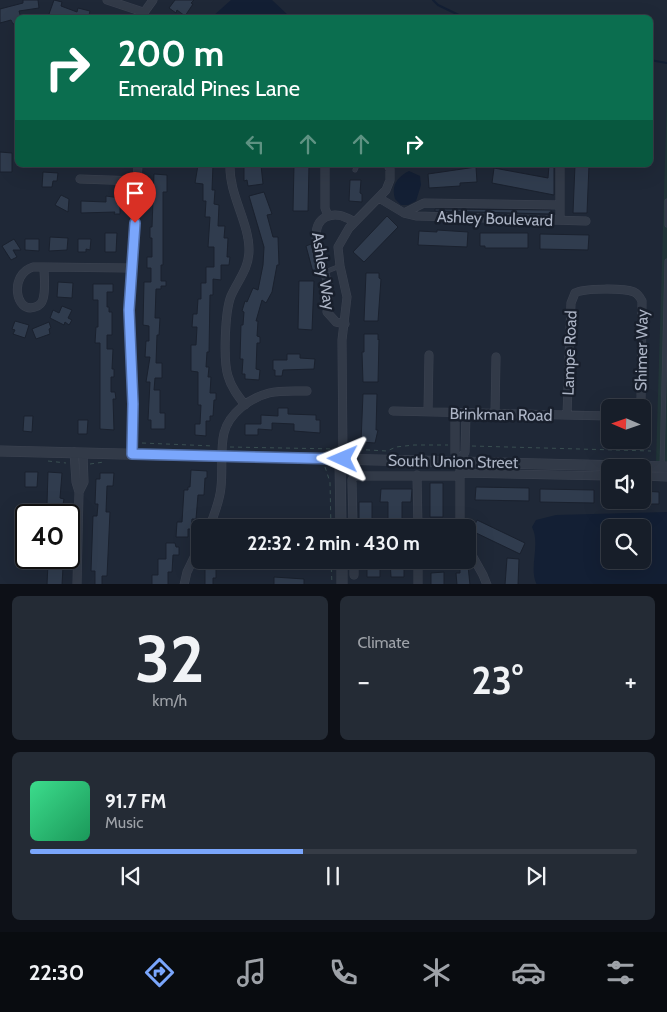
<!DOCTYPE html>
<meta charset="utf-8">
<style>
body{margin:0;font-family:Cabin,sans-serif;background:#242b35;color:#f1f3f6;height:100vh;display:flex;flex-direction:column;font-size:19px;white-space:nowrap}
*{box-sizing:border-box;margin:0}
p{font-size:16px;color:#9ea2a8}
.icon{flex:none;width:28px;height:28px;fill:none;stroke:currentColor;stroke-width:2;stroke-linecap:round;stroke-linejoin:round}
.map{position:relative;height:584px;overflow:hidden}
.sheet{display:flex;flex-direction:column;gap:12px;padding:12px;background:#0d1017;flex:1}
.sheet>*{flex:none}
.top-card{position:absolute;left:15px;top:15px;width:638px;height:152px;border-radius:8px;box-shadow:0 5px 20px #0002,0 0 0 1px #363c46;background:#0b6e4f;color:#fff;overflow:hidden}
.needle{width:32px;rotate:272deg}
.tools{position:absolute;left:601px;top:399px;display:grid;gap:10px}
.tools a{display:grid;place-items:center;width:50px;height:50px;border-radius:8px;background:#171e29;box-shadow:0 5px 20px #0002,0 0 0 1px #363c46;font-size:25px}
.speed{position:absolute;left:15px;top:504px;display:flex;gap:10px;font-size:25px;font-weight:700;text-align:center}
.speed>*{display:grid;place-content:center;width:65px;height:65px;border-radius:50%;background:#171e29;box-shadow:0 5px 20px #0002,0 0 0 1px #363c46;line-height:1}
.speed .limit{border:2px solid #111;border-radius:8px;background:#fff;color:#111}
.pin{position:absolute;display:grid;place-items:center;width:42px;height:42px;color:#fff;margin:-51px -21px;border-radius:50% 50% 50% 0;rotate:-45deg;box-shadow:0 0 5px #0007}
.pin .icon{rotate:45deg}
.me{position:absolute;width:55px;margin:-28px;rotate:271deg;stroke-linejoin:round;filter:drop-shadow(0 0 4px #0008)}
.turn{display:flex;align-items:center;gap:18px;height:105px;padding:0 20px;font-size:22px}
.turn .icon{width:65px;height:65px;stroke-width:2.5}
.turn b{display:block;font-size:35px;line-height:42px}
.lanes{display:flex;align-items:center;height:48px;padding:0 20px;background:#0003;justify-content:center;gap:25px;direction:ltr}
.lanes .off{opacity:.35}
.big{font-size:38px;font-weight:800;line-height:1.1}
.sheet .widget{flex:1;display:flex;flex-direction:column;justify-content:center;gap:8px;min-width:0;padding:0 18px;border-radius:8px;background:#242b35}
.sheet .dial{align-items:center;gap:0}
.dial b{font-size:65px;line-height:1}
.song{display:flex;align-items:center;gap:15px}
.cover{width:60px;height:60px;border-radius:8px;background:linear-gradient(135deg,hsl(150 70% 55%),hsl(150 70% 35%))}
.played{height:5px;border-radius:2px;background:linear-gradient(90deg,#7aa6fc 45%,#363c46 45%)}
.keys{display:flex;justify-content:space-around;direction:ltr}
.heat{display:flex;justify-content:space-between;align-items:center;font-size:28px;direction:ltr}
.sheet .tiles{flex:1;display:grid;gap:12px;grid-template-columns:1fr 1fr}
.widget:last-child{grid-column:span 2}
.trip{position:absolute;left:191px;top:519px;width:285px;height:50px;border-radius:8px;background:#171e29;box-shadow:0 5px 20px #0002,0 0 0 1px #363c46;font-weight:800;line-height:50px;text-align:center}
.tab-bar{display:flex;height:80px;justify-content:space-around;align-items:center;background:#090c10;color:#9ea2a8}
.tab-bar .icon{width:35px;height:35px}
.tab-bar .active{color:#7aa6fc}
.tab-bar b{font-size:22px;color:#f1f3f6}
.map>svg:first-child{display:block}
.green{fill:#213438}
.water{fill:#131f34;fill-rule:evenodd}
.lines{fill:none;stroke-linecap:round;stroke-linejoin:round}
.stream{stroke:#131f34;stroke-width:2}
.building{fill:#303c4e;stroke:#1a212e}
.service-casing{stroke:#3c4351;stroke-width:5}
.minor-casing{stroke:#3c4351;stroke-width:9}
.tertiary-casing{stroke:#3c4351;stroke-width:11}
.path{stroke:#394e51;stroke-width:1;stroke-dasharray:4 4;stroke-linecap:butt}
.service{stroke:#323a48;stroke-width:4}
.minor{stroke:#323a48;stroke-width:8}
.tertiary{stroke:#323a48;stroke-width:10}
.route-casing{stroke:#4f6ca4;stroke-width:12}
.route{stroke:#7aa6fc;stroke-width:9}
.labels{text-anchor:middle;stroke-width:5;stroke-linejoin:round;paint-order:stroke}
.street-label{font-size:16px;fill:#acb4c5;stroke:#181f2c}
</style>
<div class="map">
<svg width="667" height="585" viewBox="0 0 667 585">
<rect width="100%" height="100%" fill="#1f2837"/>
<path class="green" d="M667,94V461H656Z"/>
<path class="water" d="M231,0H272L290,17H212Z
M409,171L420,176L421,185L416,201L408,205H401L395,199C391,186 397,177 409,171Z
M667,512V584L537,585C528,568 541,545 532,527L536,520L556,515ZM610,528H642V560H610Z"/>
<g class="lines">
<path class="stream" d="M433,0L438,5L465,18
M650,60L667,63"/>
</g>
<path class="building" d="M23,0H38L39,8L19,11L21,18H18V23L13,24L11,20L0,23V9L23,3Z
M54,0L62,2L61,6L77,12L78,8L90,11L89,15L92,18H79L69,15V18H60L49,14Z
M175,0H194L191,3L193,4L185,16L177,10L176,13L169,8Z
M0,152L12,153V172H0Z
M198,165H213L212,190H215L214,204L219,205L218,226H225L224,238H228L227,257H230L229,265H221V280L213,279V295H210L209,352H207L206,367H209L208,377H211L210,393H216V400H214L213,416H210V421H206V436L195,435V424H200L201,405H198V372L191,371V345H196L197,327H192L193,314H197L198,299H201V283H206V267H214V247H208L210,217H205L206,201H203V184L195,183Z
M244,165H261L263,184L248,186L247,180L244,181Z
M294,165H309L308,211H293Z
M549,165H554V195L492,183L494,168L548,178Z
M575,165H589L587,213H573Z
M476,167L477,182L460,183V186L429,188L428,174Z
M43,172L58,173L57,181H53L52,187H42Z
M154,174L167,175V192H163V265H161V281H166V286H161V289H156L155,318H160L159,335H157L156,363H162V378H155L154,390H160V413H165V429H151V420H148L150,382H146L150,357H145L146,341H149V326L143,325L144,282H151V268H147V257H152V238H150V227H152Z
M350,180H361L360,193L362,194V202L349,201Z
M264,192L272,214L267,215L273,237H278L279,265H277L272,292L266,303L262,300L256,321H258L257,336L260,337V343H257L256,369L260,370L259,380L245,379V374H242L243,359H240L241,325H243L244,312L242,311L245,301L247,302L253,288L258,290L263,265L264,247L249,196Z
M61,195L69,199L68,212L55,205Z
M106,196L120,198V214H114L115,212L81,213V201L106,202Z
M435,209L551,210V214L435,211Z
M387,216L398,227L364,262L353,252Z
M437,230L468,232L467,247L418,245L419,231L437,232Z
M105,233H117L116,252H105Z
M480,233H528V248H485V246H480Z
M540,234L589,235L588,250L540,249Z
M50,237L68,238L67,250L49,251Z
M14,239L21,250H13L17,257L11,260L2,246Z
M25,239H39V251L25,250Z
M78,239H91L90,250L86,249V252H78Z
M311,244L319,274L314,276L306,246Z
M366,273H379V278L381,279L378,321H364Z
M299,281H314L312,330L298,329Z
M58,282L73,283L72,298L57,297Z
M93,284H113V292H107V307H109V312H112V335H107V349H113L112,369H114V377H111V392H115L116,399H113L114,430L100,429V343H95L96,327H98V300H93Z
M62,306L72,310L68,318L72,320L69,325L65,322L64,325L50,318L53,310L59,313Z
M15,321L29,325L25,338L13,334L15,330L12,329Z
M49,322L51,328L49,329L50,334L36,339L32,329Z
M364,334H378V340L379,339L378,382H363L362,352H364Z
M287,354H300V358L315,359L314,369L283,370L282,376H275V370H273V360H287Z
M363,394H377L376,430H378L375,443L361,442Z
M278,408H288V414L316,415V420H320V433L294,431V424L272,423V430L258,429V435H245V424H261V415L278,416Z
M24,416H33L32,432L23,431Z
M78,420H88L87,434H78Z
M191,470L207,471V478H205L204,495H198L196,519H192L191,529H188V537H176L177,522H182L184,490H188V487H190Z
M25,472H38L37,487H25Z
M48,472L62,473L60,498L64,499L61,515H48L49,505L47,504Z
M100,473H114L113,486H107L106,512H110L107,576H102V585H95V571H91L93,516H97L98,504H95L96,479H100Z
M430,483H443V517H430Z
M476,487L529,488V501L475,500Z
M381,489H412L411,502H402V528H388V502H380Z
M540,489L594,490V503L540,502Z
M642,491L659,492V504H642Z
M359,502H372V528H359Z
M477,520L525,543L520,554L472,531Z
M166,543H175L176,547H179V555H173L172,572H168V585H152V575H158V559H166Z
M507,558L519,559L518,585H505Z
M210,560H216V578H213V585H205V565H210Z
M367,560H380V577H367Z
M390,560H404V577H391Z
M48,563L59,564V566L63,567L62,585H47Z
M460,566H468L470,585H457L456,573H460Z
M444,572V585H431V573Z
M274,577L304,579V585H274Z"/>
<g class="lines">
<g class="service-casing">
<path id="service" d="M355,170L357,165
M667,201V225
M325,272L340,266
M662,467L667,261"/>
</g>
<g class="minor-casing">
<path id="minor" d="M107,0L143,12
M140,18L153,0
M230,165C229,195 249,222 249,250C249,269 238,280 231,296C225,311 223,360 228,376C231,387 238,396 245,405
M325,165V208L328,216
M80,179L138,181
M379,198L404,213L417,216L586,221
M404,213L424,203L560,205
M560,220V165
M33,267H44C44,277 46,289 43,299C42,303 39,306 35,307C15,314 9,274 33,267Z
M44,267L131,268
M345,324L336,322L327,312C328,303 330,293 328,285C325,268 304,227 326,217C337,212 345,217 355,222
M393,411L610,416
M428,412L429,355
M455,413V453L460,461
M495,414L496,357
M567,415L571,303L575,293C584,288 624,288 634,292C638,294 640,297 642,301L641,403L639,408
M74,452L76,482L79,492L77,585
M132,454L133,404L129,310L138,165
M343,459L342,340L347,297L340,266L338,247L349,228L386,190L390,180V169L388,165
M460,461V528
M460,461L465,452L466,413
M460,473L610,476
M417,475L418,528
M642,476L667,477
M79,492L84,482L83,453
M209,528C214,515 220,501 221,487C223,469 220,450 224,433C229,413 250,398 269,393C281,390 295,391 307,391
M353,528L352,480L354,476H460
M468,548L483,575L487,585
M354,560V575
M418,560V585
M184,585L187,572L200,545"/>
</g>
<g class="tertiary-casing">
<path id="tertiary" d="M0,451L667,467
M340,459L341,528
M342,560V585"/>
</g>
<path class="path" d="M142,443L214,446
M472,446L651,451
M230,447L336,449
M350,449L387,451L396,447L414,445H448
M48,461L66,463
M90,464L104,462
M325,467L330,482L331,528
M331,560L332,585"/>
<use href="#service" class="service"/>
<use href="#minor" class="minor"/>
<use href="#tertiary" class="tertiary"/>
</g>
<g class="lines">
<g class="route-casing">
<path id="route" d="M135,223L129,310L133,404L132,454L343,459"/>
</g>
<use href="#route" class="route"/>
</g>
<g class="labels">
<g class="street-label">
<text transform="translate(495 218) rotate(2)" y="6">Ashley Boulevard</text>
<text transform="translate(324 271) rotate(81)" y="6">Ashley Way</text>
<text transform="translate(641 350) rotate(-89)" y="6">Shimer Way</text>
<text transform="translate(569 353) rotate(-88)" y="6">Lampe Road</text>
<text transform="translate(501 414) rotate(1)" y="6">Brinkman Road</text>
<text transform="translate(453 461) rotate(1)" y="6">South Union Street</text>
</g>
</g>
</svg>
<div class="tools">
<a><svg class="needle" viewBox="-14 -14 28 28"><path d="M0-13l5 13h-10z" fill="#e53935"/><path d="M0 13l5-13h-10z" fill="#9ea2a8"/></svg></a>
<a><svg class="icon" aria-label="sound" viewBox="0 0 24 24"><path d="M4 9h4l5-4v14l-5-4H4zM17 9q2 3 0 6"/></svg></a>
<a><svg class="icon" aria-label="search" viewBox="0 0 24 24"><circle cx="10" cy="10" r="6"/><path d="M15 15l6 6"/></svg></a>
</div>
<div class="speed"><div class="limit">40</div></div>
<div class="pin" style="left:135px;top:223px;background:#d93025"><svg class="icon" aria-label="arrive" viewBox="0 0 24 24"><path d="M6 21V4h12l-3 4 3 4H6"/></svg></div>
<svg class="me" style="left:343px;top:459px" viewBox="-20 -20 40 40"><path d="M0-17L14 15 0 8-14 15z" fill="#7aa6fc" stroke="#fff" stroke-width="4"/></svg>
<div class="trip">22:32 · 2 min · 430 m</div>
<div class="top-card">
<div class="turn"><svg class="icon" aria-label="right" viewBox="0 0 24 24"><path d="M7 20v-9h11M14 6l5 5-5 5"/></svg><div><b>200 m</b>Emerald Pines Lane</div></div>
<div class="lanes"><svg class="icon off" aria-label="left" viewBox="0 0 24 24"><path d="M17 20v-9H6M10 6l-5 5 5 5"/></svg><svg class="icon off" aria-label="ahead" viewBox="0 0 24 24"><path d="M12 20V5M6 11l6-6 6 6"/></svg><svg class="icon off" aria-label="ahead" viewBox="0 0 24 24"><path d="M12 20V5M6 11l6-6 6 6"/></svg><svg class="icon" aria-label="right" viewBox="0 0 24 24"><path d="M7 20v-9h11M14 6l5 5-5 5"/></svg></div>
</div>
</div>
<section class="sheet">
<div class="tiles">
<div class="widget dial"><b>32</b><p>km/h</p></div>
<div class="widget"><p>Climate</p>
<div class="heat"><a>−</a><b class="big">23°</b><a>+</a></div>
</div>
<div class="widget">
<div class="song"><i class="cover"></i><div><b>91.7 FM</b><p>Music</p></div></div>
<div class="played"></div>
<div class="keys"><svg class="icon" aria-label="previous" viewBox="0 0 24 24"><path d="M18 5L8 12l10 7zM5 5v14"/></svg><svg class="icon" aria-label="pause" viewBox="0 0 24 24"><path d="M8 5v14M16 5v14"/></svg><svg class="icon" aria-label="next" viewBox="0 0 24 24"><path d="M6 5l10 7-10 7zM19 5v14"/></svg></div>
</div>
</div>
</section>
<nav class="tab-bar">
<b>22:30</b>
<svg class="icon active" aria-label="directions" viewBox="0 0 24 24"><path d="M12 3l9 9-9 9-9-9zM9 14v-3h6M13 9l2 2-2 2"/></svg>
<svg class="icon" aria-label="music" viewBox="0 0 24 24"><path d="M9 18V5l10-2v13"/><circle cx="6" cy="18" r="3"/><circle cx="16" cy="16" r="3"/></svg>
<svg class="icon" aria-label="phone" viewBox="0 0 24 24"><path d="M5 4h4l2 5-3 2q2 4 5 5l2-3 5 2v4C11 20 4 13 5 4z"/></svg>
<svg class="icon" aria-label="climate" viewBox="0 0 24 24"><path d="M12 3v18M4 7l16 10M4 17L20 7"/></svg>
<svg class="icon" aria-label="car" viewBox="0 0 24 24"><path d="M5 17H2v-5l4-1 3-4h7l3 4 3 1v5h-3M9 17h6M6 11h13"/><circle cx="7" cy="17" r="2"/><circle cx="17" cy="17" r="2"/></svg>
<svg class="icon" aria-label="filters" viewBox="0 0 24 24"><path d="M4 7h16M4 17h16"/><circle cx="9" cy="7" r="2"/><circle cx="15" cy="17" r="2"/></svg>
</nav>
